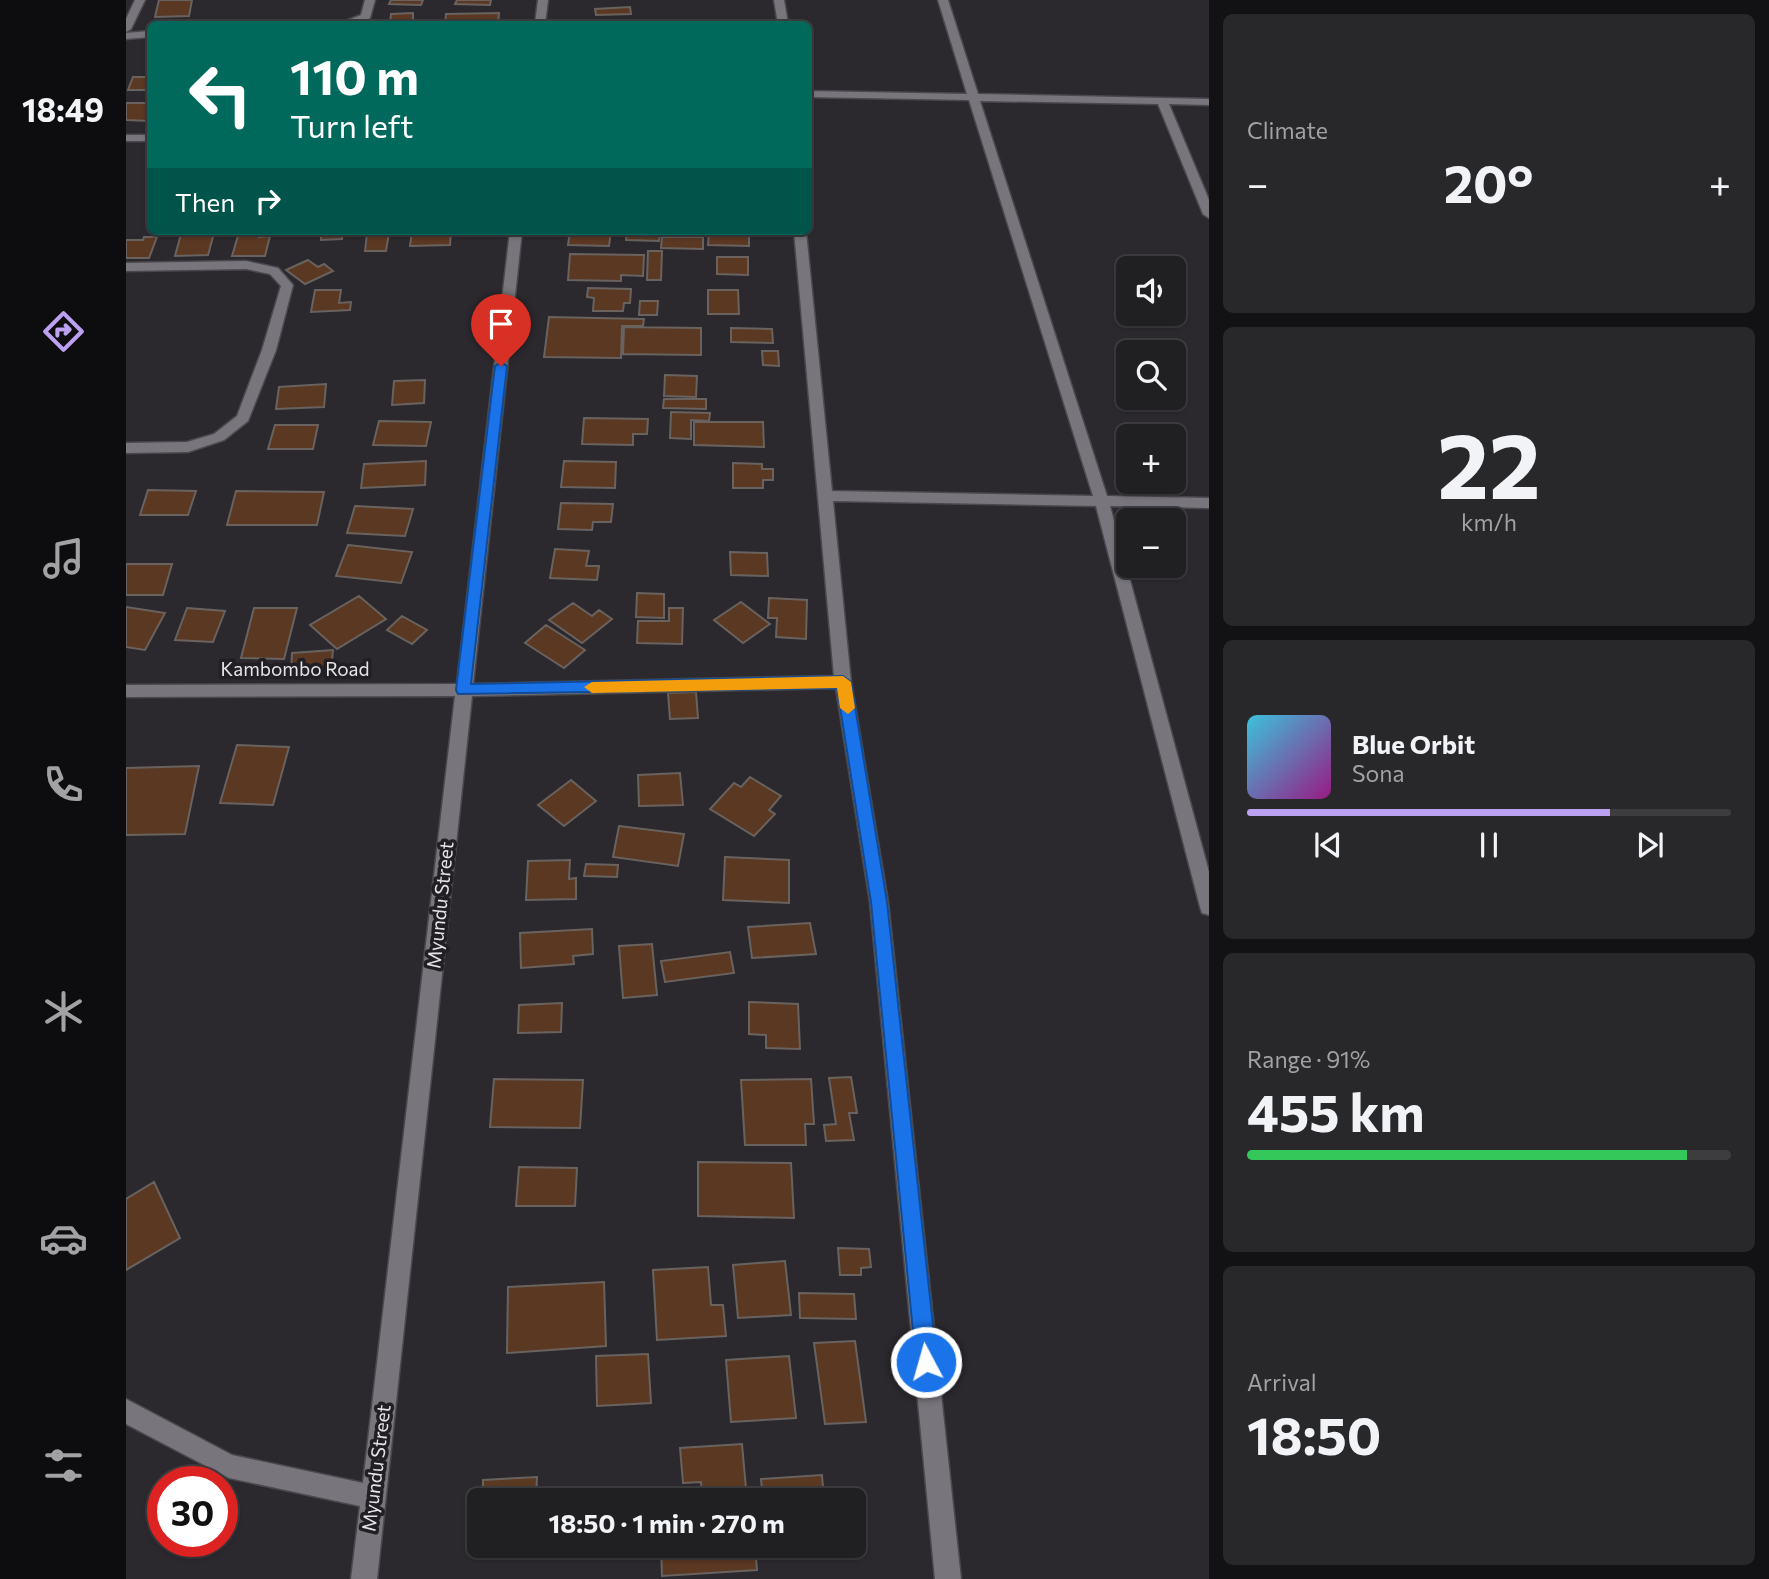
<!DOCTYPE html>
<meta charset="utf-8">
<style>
body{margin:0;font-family:Commissioner,sans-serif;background:#28272a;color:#f1f3f6;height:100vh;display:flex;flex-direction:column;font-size:26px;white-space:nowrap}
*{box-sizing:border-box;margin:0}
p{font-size:23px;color:#a2a2a5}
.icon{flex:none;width:38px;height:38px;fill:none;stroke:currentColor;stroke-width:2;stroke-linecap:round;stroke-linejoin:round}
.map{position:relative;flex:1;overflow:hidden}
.drawer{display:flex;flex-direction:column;gap:14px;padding:14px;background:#121113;width:560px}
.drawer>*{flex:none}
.banner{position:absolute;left:21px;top:21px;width:665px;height:214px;border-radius:10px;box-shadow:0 2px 5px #0004,0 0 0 2px #3d3d40;background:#00695c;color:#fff;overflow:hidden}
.controls{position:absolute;left:990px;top:256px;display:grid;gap:14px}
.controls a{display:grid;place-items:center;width:70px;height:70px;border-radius:10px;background:#201f22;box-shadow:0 2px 5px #0004,0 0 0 2px #3d3d40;font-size:35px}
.speed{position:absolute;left:21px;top:1466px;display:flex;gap:14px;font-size:35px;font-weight:700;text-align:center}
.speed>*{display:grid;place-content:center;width:91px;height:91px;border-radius:50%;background:#201f22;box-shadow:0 2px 5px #0004,0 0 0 2px #3d3d40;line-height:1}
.speed .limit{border:10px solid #d22;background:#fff;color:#111}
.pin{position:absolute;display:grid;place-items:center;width:60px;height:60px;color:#fff;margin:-72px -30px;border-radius:50% 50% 50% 0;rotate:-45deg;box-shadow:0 0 7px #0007}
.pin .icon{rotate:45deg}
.me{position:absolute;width:77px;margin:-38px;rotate:354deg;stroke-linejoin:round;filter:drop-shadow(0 0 5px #0008)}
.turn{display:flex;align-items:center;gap:24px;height:147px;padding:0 28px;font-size:32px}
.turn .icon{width:91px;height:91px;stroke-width:2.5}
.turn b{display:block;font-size:49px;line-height:60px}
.then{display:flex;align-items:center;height:66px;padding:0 28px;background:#0003;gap:14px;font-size:26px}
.big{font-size:52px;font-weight:700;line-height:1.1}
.drawer .tile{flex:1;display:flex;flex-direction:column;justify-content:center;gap:10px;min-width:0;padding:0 24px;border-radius:10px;background:#28272a}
.drawer .dial{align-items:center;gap:0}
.dial b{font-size:91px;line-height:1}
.song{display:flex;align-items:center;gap:21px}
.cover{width:84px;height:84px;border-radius:10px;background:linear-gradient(135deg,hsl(190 70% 55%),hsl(310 70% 35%))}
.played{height:7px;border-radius:4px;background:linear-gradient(90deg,#bca0f2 75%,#3d3d40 75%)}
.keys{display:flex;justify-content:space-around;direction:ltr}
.heat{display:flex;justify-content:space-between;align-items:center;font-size:38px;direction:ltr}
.charge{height:10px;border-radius:5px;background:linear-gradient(90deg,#34c759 91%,#3d3d40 0)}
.trip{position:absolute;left:341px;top:1488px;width:399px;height:70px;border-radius:10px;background:#201f22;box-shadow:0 2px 5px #0004,0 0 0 2px #3d3d40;font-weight:700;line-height:70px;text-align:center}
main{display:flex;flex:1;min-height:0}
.dock{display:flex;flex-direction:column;width:126px;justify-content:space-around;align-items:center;background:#0d0c0e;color:#a2a2a5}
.dock .icon{width:49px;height:49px}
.dock .active{color:#bca0f2}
.dock b{font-size:32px;color:#f1f3f6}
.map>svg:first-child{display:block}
.building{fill:#5a3822;stroke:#69625f;stroke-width:2}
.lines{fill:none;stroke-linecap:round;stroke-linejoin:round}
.minor-casing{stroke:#49484c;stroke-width:3}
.minor{fill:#78767c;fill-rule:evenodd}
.route{fill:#1a73e8;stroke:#114b97;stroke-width:2}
.slow{fill:#f59e0b}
.labels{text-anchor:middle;stroke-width:7;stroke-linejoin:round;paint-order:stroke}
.street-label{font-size:19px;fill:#e4e3e6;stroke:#211f24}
</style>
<main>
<nav class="dock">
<b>18:49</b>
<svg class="icon active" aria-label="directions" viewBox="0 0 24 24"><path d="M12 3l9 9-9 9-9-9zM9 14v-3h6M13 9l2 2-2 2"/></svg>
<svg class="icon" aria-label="music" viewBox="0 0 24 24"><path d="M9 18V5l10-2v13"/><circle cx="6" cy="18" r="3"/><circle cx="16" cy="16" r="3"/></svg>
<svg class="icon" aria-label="phone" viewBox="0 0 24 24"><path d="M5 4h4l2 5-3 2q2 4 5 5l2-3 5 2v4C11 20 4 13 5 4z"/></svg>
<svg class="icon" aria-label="climate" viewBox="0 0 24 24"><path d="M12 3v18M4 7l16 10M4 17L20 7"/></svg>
<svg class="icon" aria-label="car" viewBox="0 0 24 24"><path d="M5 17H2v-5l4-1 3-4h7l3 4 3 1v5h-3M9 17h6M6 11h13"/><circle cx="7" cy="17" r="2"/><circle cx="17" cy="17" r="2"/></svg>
<svg class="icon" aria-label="filters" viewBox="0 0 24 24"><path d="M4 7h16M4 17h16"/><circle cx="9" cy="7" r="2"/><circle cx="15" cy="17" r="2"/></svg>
</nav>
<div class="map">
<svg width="1083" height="1579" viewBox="0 0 1083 1579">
<rect width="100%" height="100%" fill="#2b292e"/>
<path class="building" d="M33,0H66L63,16L29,17Z
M265,0H297L295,5L263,4Z
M331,0H365L364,5L329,4Z
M504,7L505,14L470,15L469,9Z
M287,13V24H264L265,14Z
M373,13L372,24H319L320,14Z
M7,77H24L22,90H2Z
M0,103H24V121L0,120Z
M121,231H135L133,237L144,236L139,256H106L112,236L119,235Z
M195,231H216V239L195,240Z
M286,231H325L324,245L284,246Z
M444,231H485L483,246L442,245Z
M501,231H534L533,241L500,240Z
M583,231H623V246L582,245Z
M88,233L82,255L49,256L55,234Z
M263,233L260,251H239L241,234Z
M18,237H31L23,258H0V240H17Z
M536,237H577V249L535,248Z
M522,251H536L535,280H521Z
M444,254L518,255L517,276L495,275V281L442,280Z
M591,257H622V275L591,274Z
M182,260L192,267L198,264L207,271L179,284L160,270Z
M462,288L505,289L504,303H498L497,311H467L468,298L461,297Z
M189,290H215L213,303L225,302L224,310L185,312Z
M582,290H612L613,314H582Z
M514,301H532L531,315H513Z
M423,317L518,319L517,326H496L495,358L418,357Z
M498,327L575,328V355L497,354Z
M605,328L646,329L647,343L605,342Z
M636,351H652L653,366L637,365Z
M539,375L571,376L570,397L538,396Z
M299,380L298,403L266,405L268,381Z
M200,384L198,407L150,409L153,387Z
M538,399H580V409L537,408Z
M545,412L584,413L583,421L565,420V439L544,438Z
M458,418L522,419L521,434H507V445L456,444Z
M253,421L305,422L300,446L247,445Z
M568,422H637L638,447L568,445Z
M149,425H192L187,449H142Z
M300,461L299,485L235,488L238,464Z
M438,461L490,462L489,488L435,487Z
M607,463L636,464V469H647V480H637V488H607Z
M22,490L70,491L62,515H14Z
M110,491L198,492L191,525H101Z
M435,503L487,504L485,522H467L466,530L432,529Z
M229,506L287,509L279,536L221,533Z
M222,545L286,552L275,583L210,576Z
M429,549L463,551L460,566H473L471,580L424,578Z
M604,552L641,553L642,576L605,575Z
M0,564H46L37,595H0Z
M511,593L538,594V618L510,617Z
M233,596L260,619L211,649L184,625Z
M643,598L681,600L680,639L650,637L651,618H642Z
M615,602L644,624L617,643L588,620Z
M447,603L466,616L473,610L486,619L456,643L423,620Z
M0,607L39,613L19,650L0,647Z
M61,608L99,611L87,642L49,640Z
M128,608H171L158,659L115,658Z
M543,608H557L556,644L511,643L512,621H543Z
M276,616L301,630L286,644L261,630Z
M420,625L459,650L438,668L399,643Z
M207,650L205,671L165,674L166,653Z
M570,692L572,718L544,719L542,693Z
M111,745L163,747L147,805L94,803Z
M73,766L59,834L0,835V768Z
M554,773L557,805L513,806L512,775Z
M624,777L655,796L643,810L649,814L628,836L584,809L608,783L615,787Z
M445,780L470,801L438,826L412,805Z
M493,826L558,834L552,866L487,857Z
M599,857L663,860V903L597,900Z
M444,860L443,879L450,878V899L400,900L402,861Z
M460,864L492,865L491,877L458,876Z
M684,923L690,954L626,958L622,927Z
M466,929L467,954L447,956L448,964L395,968L394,933Z
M526,944L531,995L497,998L493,946Z
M604,952L608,973L539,982L535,961Z
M623,1002L672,1004L674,1049L640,1048V1035L623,1034Z
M436,1003L435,1032L392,1033L393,1005Z
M725,1077L731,1113H723L728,1140L700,1141L698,1125L710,1124L703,1078Z
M368,1079L457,1080L454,1128L364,1127Z
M685,1079L688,1124H679L680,1145H619L615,1080Z
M572,1162L665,1163L668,1218L572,1216Z
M393,1167L451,1168L449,1206H390Z
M28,1182L54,1238L0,1270V1199Z
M712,1248L743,1249L745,1267L735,1268V1275H714Z
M659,1261L665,1315L612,1318L607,1265Z
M582,1267L585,1305H597L600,1336L531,1340L527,1270Z
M478,1282L480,1346L381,1353L382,1287Z
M673,1293L728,1294L730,1319L674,1318Z
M729,1341L740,1422L699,1424L688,1343Z
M522,1354L525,1403L471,1406L470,1356Z
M663,1356L670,1418L605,1422L600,1360Z
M616,1444L621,1500H576L575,1482L557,1483L554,1448Z
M696,1475L698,1500H637L635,1479Z
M411,1477L410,1500H357V1480Z
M535,1545H629L631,1570L536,1576Z
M653,1545H703L704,1549L654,1553Z"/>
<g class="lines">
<g class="minor-casing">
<path id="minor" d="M9,0H19L5,29L0,32V19Z
M239,0H249L244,18L234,24H212L235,15Z
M412,0H422L419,24H409Z
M648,0H658L662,24H652Z
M812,0H822L852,94L1083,99V105L1043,104L1083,200V218L1077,214L1032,104L854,101L981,496L1083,498V508L984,506L1083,872V915L1076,913L1074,907L970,506L707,501L725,682L762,902L835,1579H809L744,902L710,688L346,696L251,1579H225L234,1506L103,1478L0,1424V1399L106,1455L237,1483L329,696L0,697V685L331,684L384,231H396L347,684L708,676L668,231H680L706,491L967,496L843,100L682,97V91L841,94Z
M24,31V37L0,39V33Z
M0,135H24V141H0Z
M120,261L152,268L167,285L150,350L122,421L98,440L62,452L0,453V443L61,442L88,434L111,416L136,350L155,286L144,274L120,269L0,271V263Z"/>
</g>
<use href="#minor" class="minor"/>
</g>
<path class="route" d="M375,362L381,366L345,684L717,676L725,682L761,902L811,1362L808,1370L800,1373L793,1370L790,1362L745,902L711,688L332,694L330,690L369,366Z"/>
<path class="slow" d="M717,676L725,682L729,708L722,714L714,708L711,688L466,693L458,687L466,682Z"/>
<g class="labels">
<g class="street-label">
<text x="169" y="676">Kambombo Road</text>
<text transform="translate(314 905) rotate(-84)" y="7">Myundu Street</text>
<text transform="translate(250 1468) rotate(-83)" y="7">Myundu Street</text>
</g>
</g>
</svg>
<div class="controls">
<a><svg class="icon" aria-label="sound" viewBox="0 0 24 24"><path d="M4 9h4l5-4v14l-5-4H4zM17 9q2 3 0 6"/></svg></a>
<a><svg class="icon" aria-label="search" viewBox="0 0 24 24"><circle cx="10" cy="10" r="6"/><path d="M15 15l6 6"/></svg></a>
<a>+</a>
<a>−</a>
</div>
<div class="speed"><div class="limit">30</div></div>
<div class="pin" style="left:375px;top:366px;background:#d93025"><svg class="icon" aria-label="arrive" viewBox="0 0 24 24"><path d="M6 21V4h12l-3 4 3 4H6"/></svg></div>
<svg class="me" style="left:800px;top:1362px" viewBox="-20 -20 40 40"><circle r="17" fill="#1a73e8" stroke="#fff" stroke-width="3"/><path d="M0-11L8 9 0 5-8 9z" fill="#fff"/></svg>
<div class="trip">18:50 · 1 min · 270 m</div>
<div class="banner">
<div class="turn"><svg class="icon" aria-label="left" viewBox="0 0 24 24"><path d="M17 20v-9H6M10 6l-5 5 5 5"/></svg><div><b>110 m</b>Turn left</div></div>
<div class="then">Then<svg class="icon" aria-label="right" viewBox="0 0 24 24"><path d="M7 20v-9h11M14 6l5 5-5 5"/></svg></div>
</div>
</div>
<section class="drawer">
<div class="tile"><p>Climate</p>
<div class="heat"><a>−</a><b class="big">20°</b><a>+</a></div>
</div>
<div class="tile dial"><b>22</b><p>km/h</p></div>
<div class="tile">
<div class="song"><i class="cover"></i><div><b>Blue Orbit</b><p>Sona</p></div></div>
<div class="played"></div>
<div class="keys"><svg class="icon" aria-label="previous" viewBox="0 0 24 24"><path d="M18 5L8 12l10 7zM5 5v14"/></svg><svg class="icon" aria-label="pause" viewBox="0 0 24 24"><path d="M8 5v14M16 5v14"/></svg><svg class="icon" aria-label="next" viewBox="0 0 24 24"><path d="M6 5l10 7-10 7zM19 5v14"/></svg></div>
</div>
<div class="tile"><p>Range · 91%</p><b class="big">455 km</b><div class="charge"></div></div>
<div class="tile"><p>Arrival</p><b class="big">18:50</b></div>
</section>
</main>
